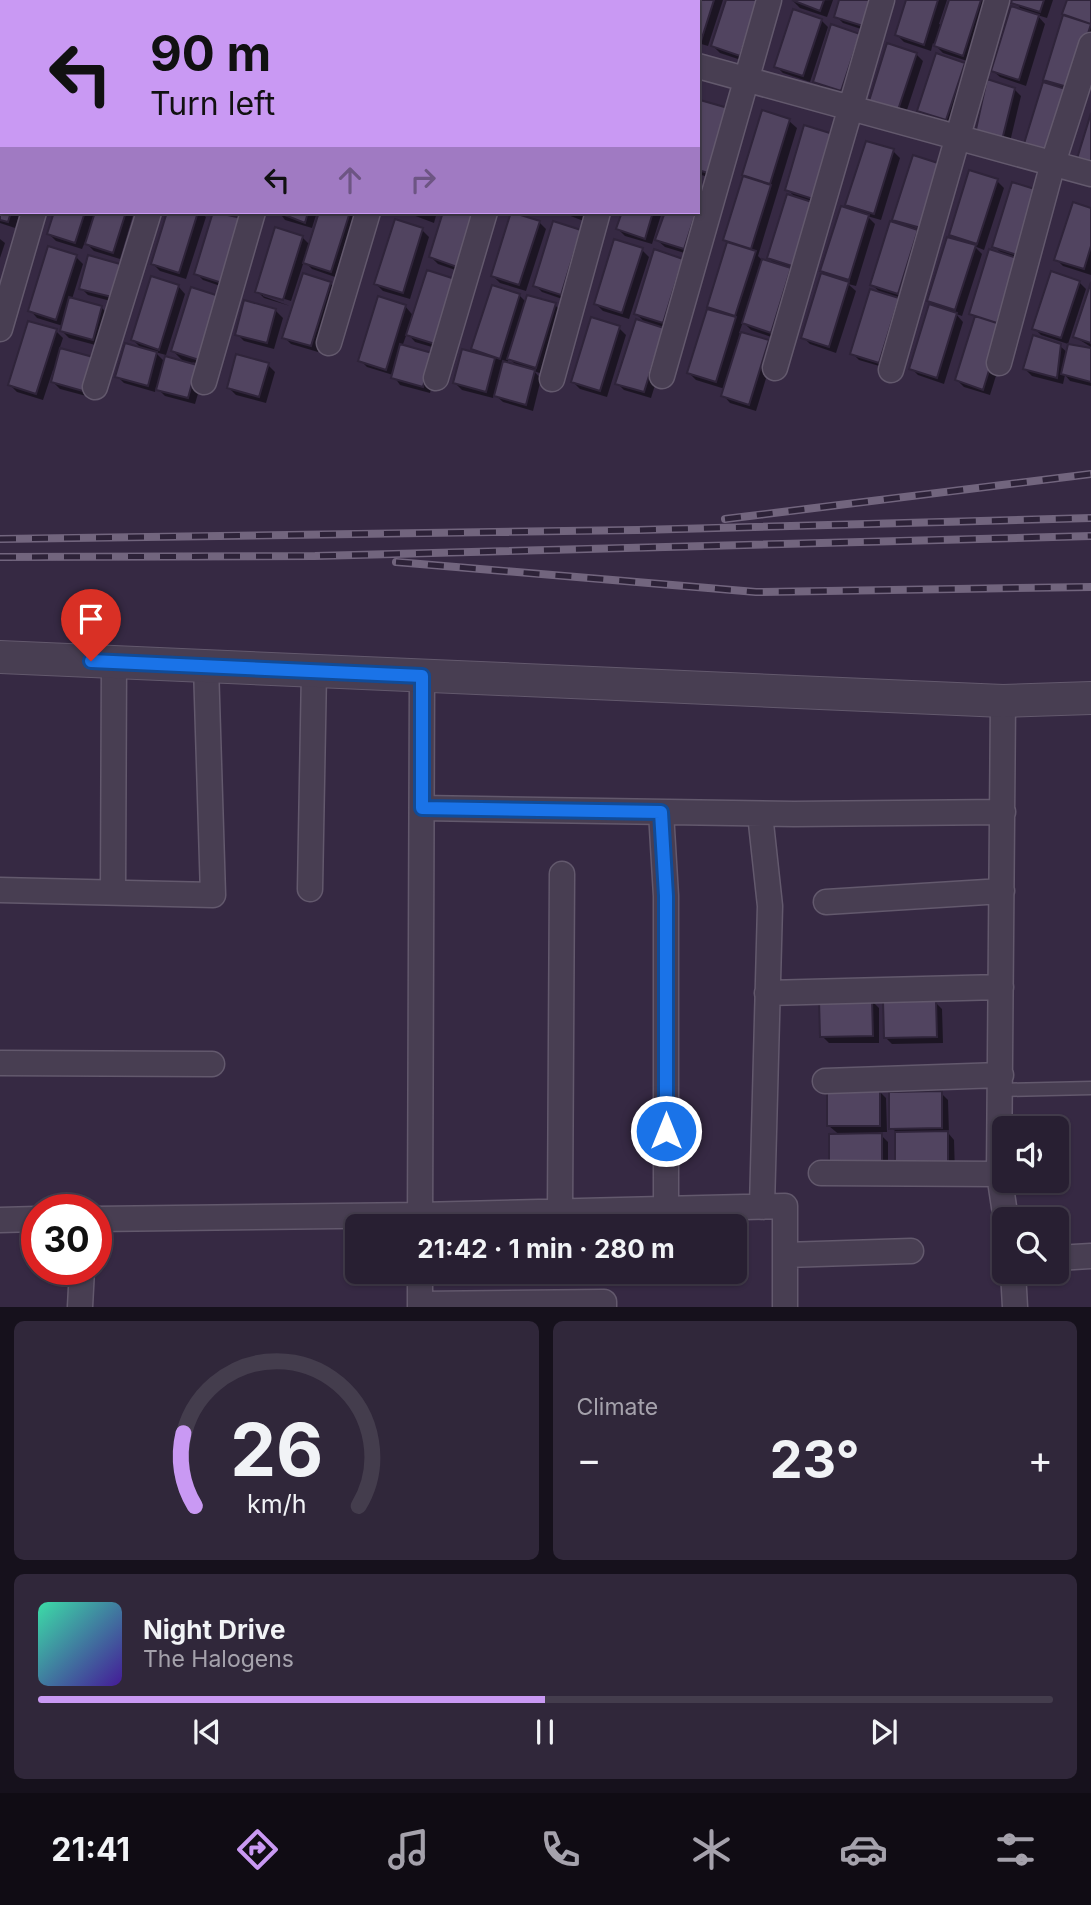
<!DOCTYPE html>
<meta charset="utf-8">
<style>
body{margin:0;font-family:Inter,sans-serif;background:#30273a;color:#f1f3f6;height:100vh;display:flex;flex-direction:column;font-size:26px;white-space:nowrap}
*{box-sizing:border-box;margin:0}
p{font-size:23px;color:#a5a2ac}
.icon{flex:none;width:38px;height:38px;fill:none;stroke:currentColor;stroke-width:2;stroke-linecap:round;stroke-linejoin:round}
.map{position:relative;height:1307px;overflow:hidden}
.panel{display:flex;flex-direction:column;gap:14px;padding:14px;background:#16111c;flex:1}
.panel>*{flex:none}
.top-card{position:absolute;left:0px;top:0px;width:700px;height:214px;box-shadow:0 2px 5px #0004,0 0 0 2px #443d4d;background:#c999f3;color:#111;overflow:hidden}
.controls{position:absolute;left:992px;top:1116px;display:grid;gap:14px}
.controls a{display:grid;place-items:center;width:77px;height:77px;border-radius:10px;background:#281f32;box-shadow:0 2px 5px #0004,0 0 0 2px #443d4d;font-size:35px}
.speed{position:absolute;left:21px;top:1194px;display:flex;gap:14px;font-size:35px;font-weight:700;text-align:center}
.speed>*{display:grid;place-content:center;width:91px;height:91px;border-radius:50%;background:#281f32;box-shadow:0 2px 5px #0004,0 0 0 2px #443d4d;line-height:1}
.speed .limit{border:10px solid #d22;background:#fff;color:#111}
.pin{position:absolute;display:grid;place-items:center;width:60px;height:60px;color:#fff;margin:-72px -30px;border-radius:50% 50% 50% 0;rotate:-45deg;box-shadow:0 0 7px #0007}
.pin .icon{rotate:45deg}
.me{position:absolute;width:77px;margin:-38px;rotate:0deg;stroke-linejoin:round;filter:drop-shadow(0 0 5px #0008)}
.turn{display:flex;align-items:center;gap:24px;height:147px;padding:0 35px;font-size:32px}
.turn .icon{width:91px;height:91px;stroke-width:2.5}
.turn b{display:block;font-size:49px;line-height:60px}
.lanes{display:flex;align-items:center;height:66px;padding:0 35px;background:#0003;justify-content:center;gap:35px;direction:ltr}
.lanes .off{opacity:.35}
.big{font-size:52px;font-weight:700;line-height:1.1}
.panel .tile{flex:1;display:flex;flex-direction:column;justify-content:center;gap:10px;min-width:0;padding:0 24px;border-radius:10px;background:#30273a}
.panel .dial{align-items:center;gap:0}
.dial svg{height:182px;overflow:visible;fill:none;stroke:#443d4d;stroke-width:7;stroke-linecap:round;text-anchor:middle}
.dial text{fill:#f1f3f6;stroke:none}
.song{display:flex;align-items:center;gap:21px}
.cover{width:84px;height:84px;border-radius:10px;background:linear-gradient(135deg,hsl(160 70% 55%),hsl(260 70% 35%))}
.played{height:7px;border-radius:4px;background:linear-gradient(90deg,#c999f3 50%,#443d4d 50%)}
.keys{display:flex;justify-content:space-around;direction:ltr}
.heat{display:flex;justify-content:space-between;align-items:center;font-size:38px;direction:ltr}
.panel .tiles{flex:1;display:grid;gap:14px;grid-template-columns:1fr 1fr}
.tile:last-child{grid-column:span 2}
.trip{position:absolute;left:345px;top:1214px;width:402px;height:70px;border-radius:10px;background:#281f32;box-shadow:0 2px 5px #0004,0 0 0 2px #443d4d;font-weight:700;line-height:70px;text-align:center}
.tab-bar{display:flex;height:112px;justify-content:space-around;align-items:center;background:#100c14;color:#a5a2ac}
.tab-bar .icon{width:49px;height:49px}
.tab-bar .on{color:#c999f3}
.tab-bar b{font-size:32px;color:#f1f3f6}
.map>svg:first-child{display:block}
.shadow{fill:#0007;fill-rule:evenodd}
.building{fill:#514460;stroke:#2f243a;stroke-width:2}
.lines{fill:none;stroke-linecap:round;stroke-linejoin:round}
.service-casing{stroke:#63596d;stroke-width:15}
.minor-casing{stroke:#63596d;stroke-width:27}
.tertiary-casing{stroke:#63596d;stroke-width:34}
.service{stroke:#483e52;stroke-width:12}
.minor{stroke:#483e52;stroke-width:24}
.tertiary{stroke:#483e52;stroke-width:32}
.rail-casing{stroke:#72657e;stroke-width:8}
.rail{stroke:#2d2238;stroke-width:5;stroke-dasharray:16;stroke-linecap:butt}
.route-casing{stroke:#114b97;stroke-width:18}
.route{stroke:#1a73e8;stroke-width:12}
</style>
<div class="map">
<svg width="1091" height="1307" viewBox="0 0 1091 1307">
<rect width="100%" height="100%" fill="#362943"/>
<path class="shadow" d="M4,0H39L41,2H3Z
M116,0H154L115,2Z
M158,0H197L158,2Z
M231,0H269L230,2Z
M276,0H314L275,2Z
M573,0H612L572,2Z
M617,0H656L616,2Z
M684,0H723L708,46L698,43V2Z
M728,0H758L747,62L720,53L713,46Z
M833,0L827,17L800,8L793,1Z
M841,0L870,32L843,23L836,16Z
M908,0H947L939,24L942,25L951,0H982L988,5L970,62L943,53L933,43L931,51L904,42L897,35Z
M1014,0H1053L1047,18L1037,15L1045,24L1026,86L1000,77L992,70L1023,12Z
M1069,0H1091V52L1059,162L1053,87L1045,79Z
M2,7V58L0,57Z
M821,20L828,27L810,82L783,73L776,66Z
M859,35L848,97L822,88L815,81Z
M916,54L923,61L905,116L878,108Z
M964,64L971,71L953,126L926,117L919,110Z
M1014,89L1021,96L1009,146L984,141Z
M701,102L715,179L698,174Z
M764,113L789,121L797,128L758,256L763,261L776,265L769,258L796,198L787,189L839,143L802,273L790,269L797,277L777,339L751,330L743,322L739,333L768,342L775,349L756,411L730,403L723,395L725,389L696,380L689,373L729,244L725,240Z
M1,151L2,212H20L15,228L0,223Z
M893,151L900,158L881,220L867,216L875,224L856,286L848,284L856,291L836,353L810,344L803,337L830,278L822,270L855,213L847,205Z
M997,181L1004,188L984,250L974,246L982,254L962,316L956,314L963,322L944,384L918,375L911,368L937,308L929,301L959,242L951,234Z
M698,185L710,193L691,255L665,247L657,240L666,212H698Z
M1040,193L1009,334L990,395L964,387L957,380L976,318L971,313L1004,256L994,246Z
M1091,210V275L1063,266L1056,259Z
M56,212H134L120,259L94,251L85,242L82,249L56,241L49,234Z
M169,212H200L206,217L186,279L160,271L153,264Z
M215,212L241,220L229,289L203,280L196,273Z
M279,212H317L312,228L285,220Z
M321,212H353L358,216L338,278L312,269L304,261L291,301L263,292V296L290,306L264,298L257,291L302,237L310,245Z
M405,212H437L434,223Z
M445,212H483L464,273L438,264L431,257Z
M560,212H592L589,223Z
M624,212H662L652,244L625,236L618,229Z
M894,219L928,233L917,231L924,238L886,368L859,360L852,353L882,294L872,285L901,226Z
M539,222L546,229L526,291L500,283L493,276Z
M422,230L429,237L410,299L383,291L376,284Z
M580,232L568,301L542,292L535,285Z
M0,239L5,243L0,258Z
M642,250L649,257L629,319L603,311L596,304Z
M76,257L83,264L72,299L101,307L108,314L99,346L69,338L62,331L63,326L37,318L30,310Z
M682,260L669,329L659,326L670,337L651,398L624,390L617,383L647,324L636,314Z
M119,265L127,272L118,303L88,295L81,288Z
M1079,282L1086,289L1068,344L1041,335L1034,328Z
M330,283L337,290L318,352L291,344L284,337Z
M178,286L185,294L166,355L155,352L165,362L185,363L173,351L192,289L206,366L192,362L204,373L195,404L165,396L156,387L155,392L124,383L117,376L142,349L133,340Z
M1091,287V347L1075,337Z
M519,295L527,303L555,305L562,312L542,374L534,371L541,379L533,411L503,402L494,394L493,398L462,390L455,383L480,356L473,349ZM509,358L518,367L507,364Z
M405,306L442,350L415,342L407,333L402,347L438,362L430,393L400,385L393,375L367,367L360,360Z
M276,311L283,318L274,349L244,341L237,334Z
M619,328L626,335L607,397L580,389L573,382Z
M56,331L63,338L59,350L92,359L90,397L60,389L53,382L56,371L53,370L43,400L17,392L10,385Z
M1060,346L1068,353L1091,350V386L1070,381L1065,375L1063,384L1032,376L1025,369Z
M268,365L275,372L266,403L236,395L229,388Z
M872,1001L879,1008V1043H829L822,1036Z
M935,1002L942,1009L943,1043L892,1044L885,1037Z
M879,1091L886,1098L887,1132H878L888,1142V1176L829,1126Z
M941,1093L948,1100L949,1134L954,1140L955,1174L891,1128Z"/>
<path class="building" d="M2,0H33L2,2V54L0,7Z
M682,0H714L701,41L698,40V2Z
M726,0H758L740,56L711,46Z
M792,0H824L820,11Z
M839,0H871L863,26L834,17Z
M906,0H938L924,45L895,35Z
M949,0H981L963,56L934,46Z
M1012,0H1044L1040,12L1011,3Z
M1067,0H1091V24L1062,14Z
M1011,6L1039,15L1019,80L991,71Z
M793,9L822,19L803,76L774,67Z
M1063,15L1091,24L1071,88L1043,80Z
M831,24L860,34L841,91L813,82Z
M887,43L917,53L898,110L869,101Z
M936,53L965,63L946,120L917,111Z
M987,79L1015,88L1002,140L975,134Z
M1043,82L1072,91L1052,156L1023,147Z
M700,100L728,108L708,173L698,170Z
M762,110L790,119L770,184L742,175Z
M1091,113V166L1076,162Z
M804,125L833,134L813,199L785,190Z
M866,141L894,149L874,214L845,205Z
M0,149L2,212H11L8,222L0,220Z
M913,155L941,164L921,228L892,220Z
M969,170L998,179L977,244L949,235Z
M743,176L771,185L751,249L723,240Z
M1012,182L1041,191L1020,256L992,247Z
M787,194L815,203L795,267L767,258Z
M1073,202L1091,208V246L1084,269L1054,260Z
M841,206L869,215L849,280L820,271Z
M54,212H85L75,243L47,234Z
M95,212H126L113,253L85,244Z
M167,212H198L179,273L151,264Z
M213,212L242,218L222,283L194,274Z
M277,212H308L305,223Z
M319,212H350L331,272L303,263Z
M443,212H474L457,267L429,257Z
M511,212L540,221L519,285L491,276Z
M622,212H653L645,239L616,229Z
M665,212H696L684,249L655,240Z
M395,219L423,228L403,293L374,284Z
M553,221L581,230L561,295L533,286Z
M890,221L918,230L898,294L870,285Z
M275,227L303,236L283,300L255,292Z
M947,237L976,245L955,310L927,301Z
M614,239L643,248L622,313L594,304Z
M727,242L756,251L735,316L707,307Z
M48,246L77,255L56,320L28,311Z
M654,249L683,259L663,323L634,314Z
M989,249L1017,258L997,323L969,314Z
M88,255L120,264L112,297L79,289Z
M762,259L791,268L771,333L742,323Z
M427,270L455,279L435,344L406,335Z
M1051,271L1080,281L1061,338L1032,329Z
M303,273L331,282L311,346L282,338Z
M821,273L849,282L829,347L801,338Z
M151,276L179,285L159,350L131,340Z
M1091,282V343L1073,337Z
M492,285L520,294L500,359L471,349Z
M191,287L219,296L199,360L171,351Z
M870,289L899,298L879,363L850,354Z
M527,295L556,303L536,368L507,359Z
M378,296L406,305L386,370L358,361Z
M69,297L102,306L93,340L60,331Z
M244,300L276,309L267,343L235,335Z
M929,304L957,313L937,378L909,369Z
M707,309L736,317L716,382L687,373Z
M975,316L1003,325L983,390L955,380Z
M591,317L620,326L600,391L571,382Z
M636,319L664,328L644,392L615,384Z
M28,321L57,329L36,394L8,385Z
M741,332L769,340L749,405L721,396Z
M1033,335L1061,344L1057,378L1023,369Z
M125,343L157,352L148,386L115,377Z
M400,344L432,353L423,387L391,378Z
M1068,344L1091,348V382L1061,374Z
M60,348L93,357L83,391L51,382Z
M462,349L495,358L486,392L453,383Z
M236,354L269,363L259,397L227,388Z
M165,356L197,365L188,398L156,390Z
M503,361L535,370L526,405L494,396Z
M872,999L873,1036L820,1037L819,1000Z
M936,1000L937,1037L884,1038L883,1001Z
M880,1089V1126H827V1090Z
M942,1091V1128L889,1129V1092Z
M948,1131V1168L895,1169V1132Z
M882,1133V1170H829V1134Z"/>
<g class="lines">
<g class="service-casing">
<path id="service" d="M1001,1090L1091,1088"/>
</g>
<g class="minor-casing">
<path id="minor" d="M467,0L474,2
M94,2V0
M206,2L207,0
M310,2L311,0
M438,2L439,0
M546,2V0
M655,2V0
M698,66L1091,174
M0,329L34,212
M329,343L368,212
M999,363L1053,163L1091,45
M775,368L882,0
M891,370L997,0
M662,376L769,0
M436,378L485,212
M552,379L598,212
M204,382L253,212
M95,387L149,212
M1003,701L999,1174L1006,1220
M422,808L794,814L1003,812
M661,812L666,896V1209
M760,814L770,906L762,1207
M310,889L314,671
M0,890L213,895L206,666
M113,892L114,662
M826,902L1002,891
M767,993L1001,987
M0,1063L212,1064
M825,1081L1001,1075
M821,1173L999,1174
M560,1212L562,874
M96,1219L420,1215L785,1206V1307
M0,1220L37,1219
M420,1227L422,676
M785,1255L911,1251
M1057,1258L1091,1256
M1013,1272L1015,1307
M420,1304L604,1302V1307
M80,1307L82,1269
M420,1307V1272"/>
</g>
<g class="tertiary-casing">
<path id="tertiary" d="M0,657L1003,701L1091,698"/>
</g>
<use href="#service" class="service"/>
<use href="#minor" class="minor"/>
<use href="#tertiary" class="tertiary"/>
<g class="rail-casing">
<path id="rail" d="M725,519L1091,474
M0,539L638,530L1091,518
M0,557L315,556L1091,536
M396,562L756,592L1091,587"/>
</g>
<use href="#rail" class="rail"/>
</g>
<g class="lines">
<g class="route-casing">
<path id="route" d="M91,661L422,676V808L661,812L666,896V1131"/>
</g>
<use href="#route" class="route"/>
</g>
</svg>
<div class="controls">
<a><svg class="icon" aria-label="sound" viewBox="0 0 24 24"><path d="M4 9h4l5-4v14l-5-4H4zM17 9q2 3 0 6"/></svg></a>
<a><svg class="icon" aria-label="search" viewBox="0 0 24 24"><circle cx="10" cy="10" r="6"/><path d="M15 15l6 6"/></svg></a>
</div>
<div class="speed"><div class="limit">30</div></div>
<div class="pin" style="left:91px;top:661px;background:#d93025"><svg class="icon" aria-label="arrive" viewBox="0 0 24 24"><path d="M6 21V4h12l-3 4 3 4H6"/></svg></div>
<svg class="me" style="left:666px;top:1131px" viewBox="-20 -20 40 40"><circle r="17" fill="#1a73e8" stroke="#fff" stroke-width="3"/><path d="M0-11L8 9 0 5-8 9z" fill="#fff"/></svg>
<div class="trip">21:42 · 1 min · 280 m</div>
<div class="top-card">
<div class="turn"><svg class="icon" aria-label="left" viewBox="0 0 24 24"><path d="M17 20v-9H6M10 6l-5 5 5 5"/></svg><div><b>90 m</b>Turn left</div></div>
<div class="lanes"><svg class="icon" aria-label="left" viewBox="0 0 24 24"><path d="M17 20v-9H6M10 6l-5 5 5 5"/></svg><svg class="icon off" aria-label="ahead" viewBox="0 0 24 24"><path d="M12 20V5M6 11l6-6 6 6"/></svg><svg class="icon off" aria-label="right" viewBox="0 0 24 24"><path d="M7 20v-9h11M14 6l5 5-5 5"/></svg></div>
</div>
</div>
<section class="panel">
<div class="tiles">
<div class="tile dial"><svg viewBox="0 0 100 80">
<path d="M14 69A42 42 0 1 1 86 69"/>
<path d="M14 69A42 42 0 0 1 9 37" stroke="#c999f3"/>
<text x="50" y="56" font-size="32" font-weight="700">26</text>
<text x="50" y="72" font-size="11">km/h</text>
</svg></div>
<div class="tile"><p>Climate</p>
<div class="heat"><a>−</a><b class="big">23°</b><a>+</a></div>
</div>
<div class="tile">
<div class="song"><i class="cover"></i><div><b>Night Drive</b><p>The Halogens</p></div></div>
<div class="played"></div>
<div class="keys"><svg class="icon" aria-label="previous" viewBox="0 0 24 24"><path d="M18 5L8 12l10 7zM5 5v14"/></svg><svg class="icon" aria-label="pause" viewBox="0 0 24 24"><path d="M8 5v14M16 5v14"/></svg><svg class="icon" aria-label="next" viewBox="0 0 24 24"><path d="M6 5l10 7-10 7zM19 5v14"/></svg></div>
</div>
</div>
</section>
<nav class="tab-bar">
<b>21:41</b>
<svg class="icon on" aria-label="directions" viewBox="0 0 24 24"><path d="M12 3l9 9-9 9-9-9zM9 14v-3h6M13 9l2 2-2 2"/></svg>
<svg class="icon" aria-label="music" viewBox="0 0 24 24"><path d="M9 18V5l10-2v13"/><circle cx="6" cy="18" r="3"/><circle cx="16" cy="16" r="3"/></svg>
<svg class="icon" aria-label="phone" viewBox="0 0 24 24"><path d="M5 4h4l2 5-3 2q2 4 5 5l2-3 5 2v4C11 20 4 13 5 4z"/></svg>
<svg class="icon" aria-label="climate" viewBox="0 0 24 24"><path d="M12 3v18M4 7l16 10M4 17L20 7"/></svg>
<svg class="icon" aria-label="car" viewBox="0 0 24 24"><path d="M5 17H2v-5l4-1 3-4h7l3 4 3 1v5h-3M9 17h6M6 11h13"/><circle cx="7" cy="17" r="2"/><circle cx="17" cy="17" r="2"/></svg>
<svg class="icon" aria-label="filters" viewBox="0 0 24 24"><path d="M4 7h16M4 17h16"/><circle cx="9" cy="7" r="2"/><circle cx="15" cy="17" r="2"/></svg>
</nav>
